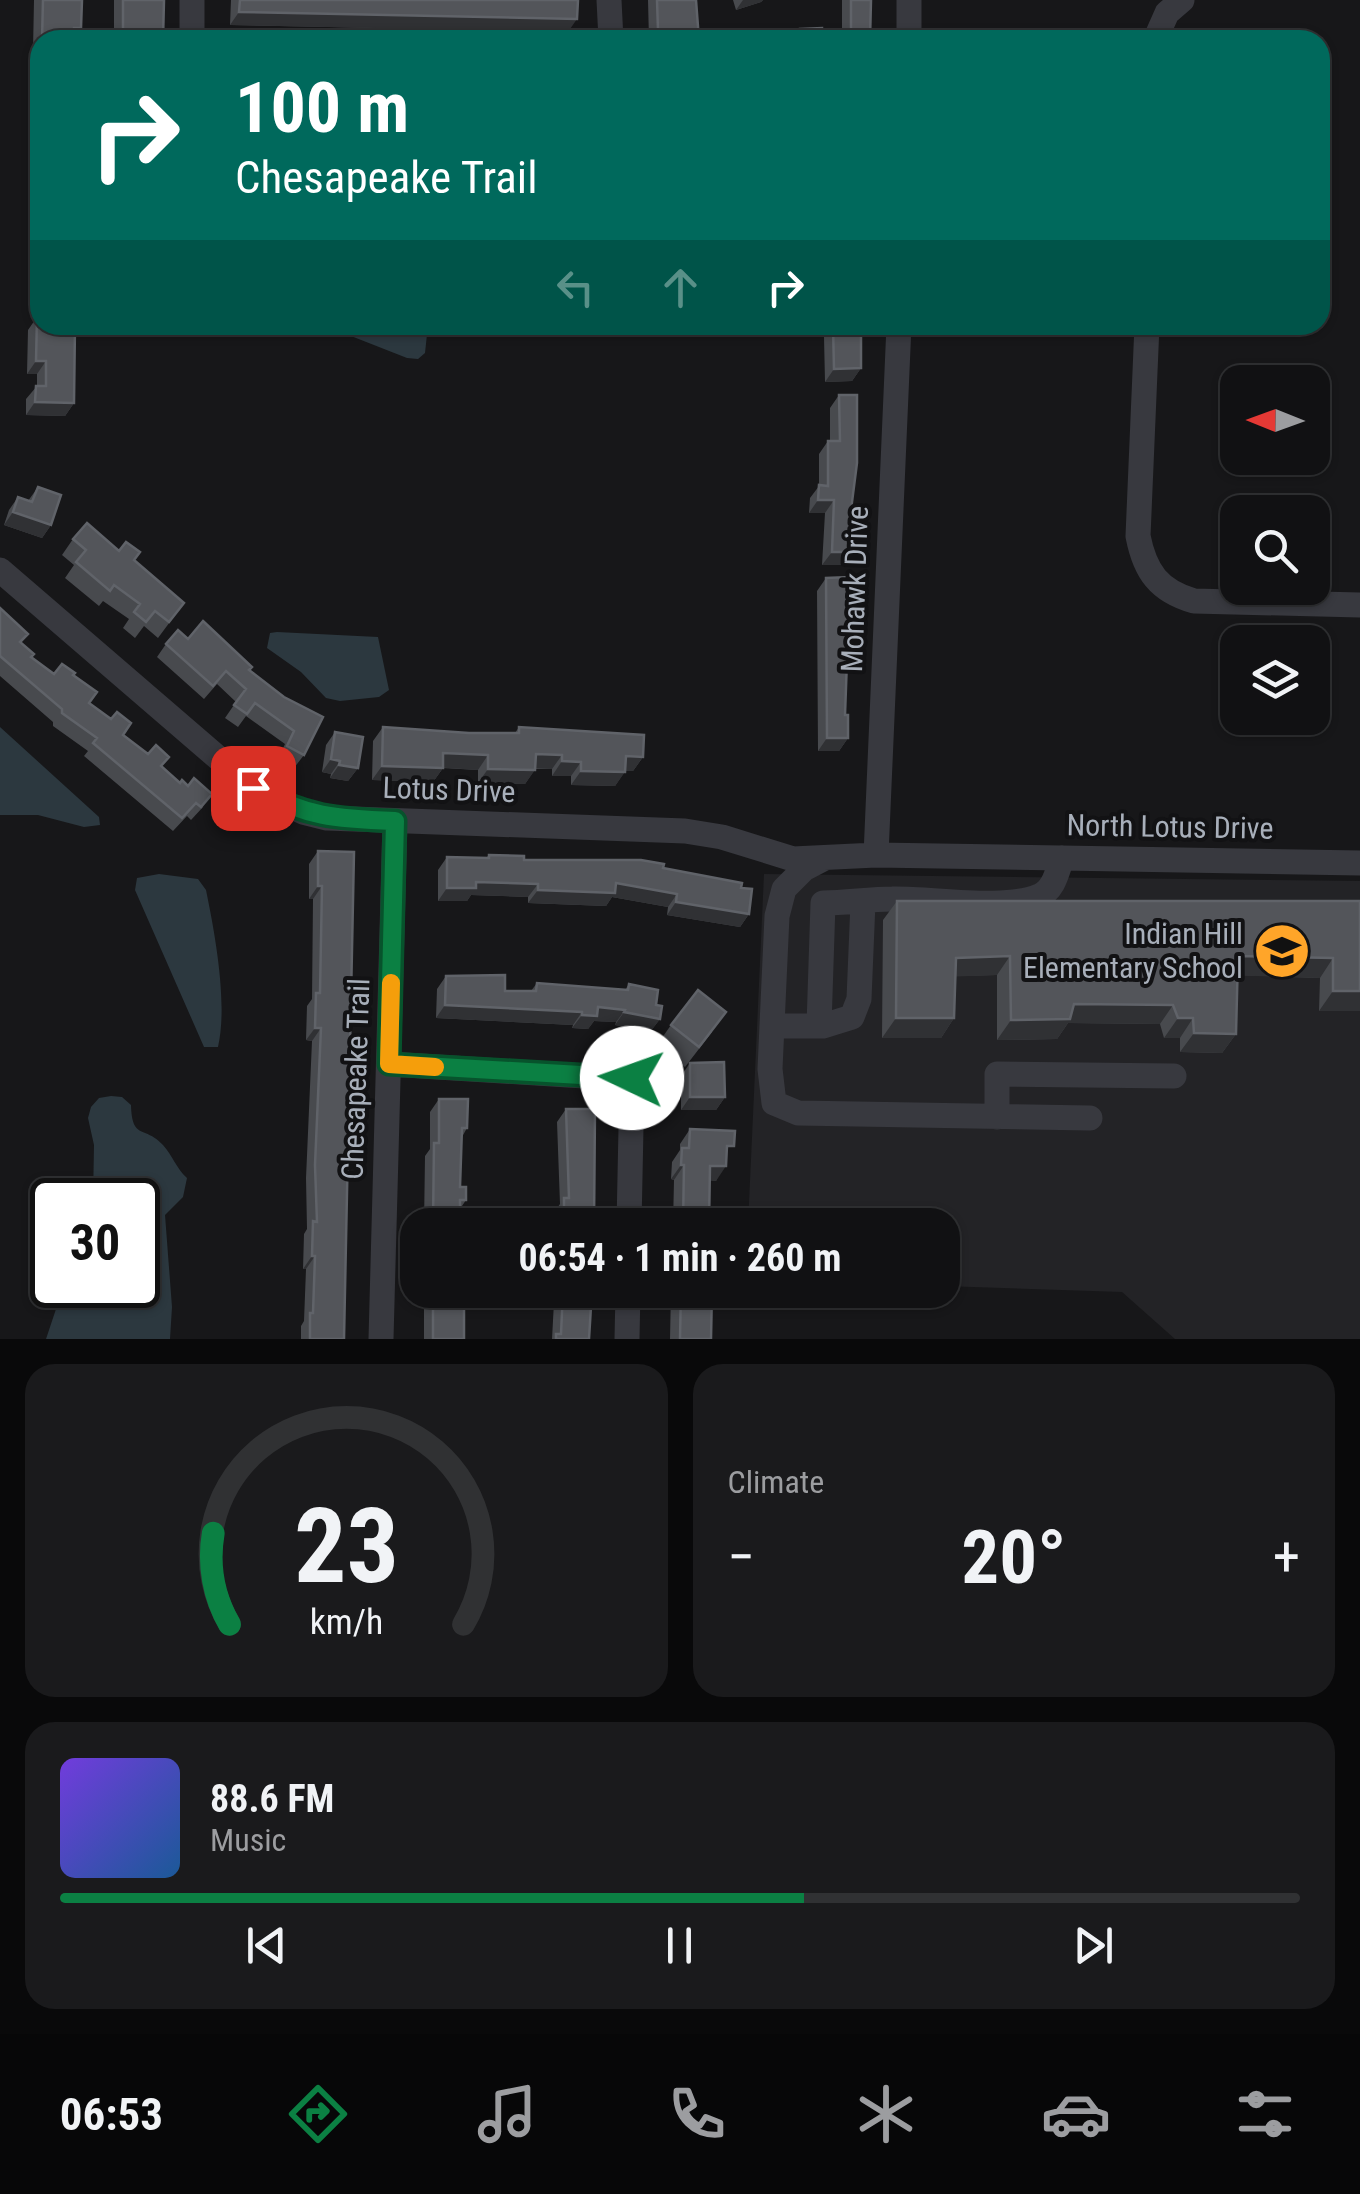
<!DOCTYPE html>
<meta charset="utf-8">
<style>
body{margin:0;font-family:"Roboto Condensed",sans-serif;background:#1a1a1c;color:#f1f3f6;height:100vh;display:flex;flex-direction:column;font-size:38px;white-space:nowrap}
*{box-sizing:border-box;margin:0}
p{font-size:32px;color:#9c9da0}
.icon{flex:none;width:55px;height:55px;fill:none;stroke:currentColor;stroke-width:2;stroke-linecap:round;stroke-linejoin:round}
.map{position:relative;height:1339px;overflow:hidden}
.side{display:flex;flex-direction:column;gap:25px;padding:25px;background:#09090a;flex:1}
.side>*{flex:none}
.top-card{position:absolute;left:30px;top:30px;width:1300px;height:305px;border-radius:30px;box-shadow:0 2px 8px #0004,0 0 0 2px #303133;background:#00695c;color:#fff;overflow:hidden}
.needle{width:65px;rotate:271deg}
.fabs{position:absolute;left:1220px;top:365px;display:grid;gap:20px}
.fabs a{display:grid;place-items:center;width:110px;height:110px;border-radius:20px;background:#111113;box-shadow:0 2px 8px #0004,0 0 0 2px #303133;font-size:50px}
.speed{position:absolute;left:30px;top:1178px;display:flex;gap:20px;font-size:50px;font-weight:700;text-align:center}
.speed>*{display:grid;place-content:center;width:130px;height:130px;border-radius:50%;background:#111113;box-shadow:0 2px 8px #0004,0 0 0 2px #303133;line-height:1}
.speed .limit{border:5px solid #111;border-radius:15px;background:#fff;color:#111}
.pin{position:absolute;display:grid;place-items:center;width:85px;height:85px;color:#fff;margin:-42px;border-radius:20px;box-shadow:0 5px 15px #0006}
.me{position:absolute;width:110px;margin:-55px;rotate:273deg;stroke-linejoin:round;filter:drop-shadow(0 0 8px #0008)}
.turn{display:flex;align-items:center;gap:35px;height:210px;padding:0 40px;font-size:45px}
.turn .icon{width:130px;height:130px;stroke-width:2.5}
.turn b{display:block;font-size:70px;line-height:85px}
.lanes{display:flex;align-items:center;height:95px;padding:0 40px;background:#0003;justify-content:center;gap:50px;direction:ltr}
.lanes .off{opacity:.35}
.big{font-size:75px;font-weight:700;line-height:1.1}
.side .card{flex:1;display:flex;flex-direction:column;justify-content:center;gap:15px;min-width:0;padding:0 35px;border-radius:30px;background:#1a1a1c}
.side .dial{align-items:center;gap:0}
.dial svg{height:260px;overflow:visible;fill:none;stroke:#303133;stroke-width:7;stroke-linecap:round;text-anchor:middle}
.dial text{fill:#f1f3f6;stroke:none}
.song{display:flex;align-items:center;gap:30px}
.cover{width:120px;height:120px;border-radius:15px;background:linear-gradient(135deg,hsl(260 70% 55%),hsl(210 70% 35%))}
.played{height:10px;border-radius:5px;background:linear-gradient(90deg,#0b8043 60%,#303133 60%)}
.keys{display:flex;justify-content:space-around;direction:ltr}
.heat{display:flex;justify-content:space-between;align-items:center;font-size:55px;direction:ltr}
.side .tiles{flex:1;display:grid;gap:25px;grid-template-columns:1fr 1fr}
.card:last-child{grid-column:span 2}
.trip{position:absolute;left:400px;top:1208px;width:560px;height:100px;border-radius:30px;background:#111113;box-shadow:0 2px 8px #0004,0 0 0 2px #303133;font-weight:700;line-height:100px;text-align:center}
.tabs{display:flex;height:160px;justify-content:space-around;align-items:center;background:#070708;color:#9c9da0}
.tabs .icon{width:70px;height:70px}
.tabs .active{color:#0b8043}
.tabs b{font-size:45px;color:#f1f3f6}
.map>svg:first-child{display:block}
.built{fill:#232326}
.water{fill:#2c383f}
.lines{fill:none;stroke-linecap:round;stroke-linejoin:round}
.minor{stroke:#38393f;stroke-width:25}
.wall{fill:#484a4e}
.shaded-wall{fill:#303134}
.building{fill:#53555a;stroke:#606369;stroke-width:2.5}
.route-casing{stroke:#07532c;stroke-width:25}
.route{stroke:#0b8043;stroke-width:18}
.slow{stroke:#f59e0b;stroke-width:18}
.labels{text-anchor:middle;stroke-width:8;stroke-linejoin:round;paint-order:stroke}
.street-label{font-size:30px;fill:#a8afba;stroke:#121214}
.poi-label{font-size:30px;fill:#a8afba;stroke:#121214;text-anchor:end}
</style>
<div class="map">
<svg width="1360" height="1339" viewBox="0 0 1360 1339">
<rect width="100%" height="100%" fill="#171719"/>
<path class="built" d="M764,874L1360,881V1339H1175L1122,1292L943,1286L942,1225H748Z"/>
<path class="water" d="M323,325H428L425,353L418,359L407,358Z
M277,632L378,637L389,690L379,697L340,701L326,698L301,672L267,648L270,633Z
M0,727L99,817L100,825L84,827L38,815H0Z
M159,874L198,879L206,890C215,934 228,1003 218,1047H204L135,890L137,878Z
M111,1096L122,1097L131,1105C132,1141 145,1125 163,1145C173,1156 176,1168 187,1178L183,1197L165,1215L172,1307L170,1339H46L64,1285H138V1200H93L94,1145L88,1118L91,1107L99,1098Z"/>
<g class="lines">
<path class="minor" d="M609,0L611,40
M192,40V0
M909,40V0
M1155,40L1167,13L1182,0
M1147,325L1138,536C1145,572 1159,591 1194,601L1360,605
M0,570L253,788L303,812L327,818L685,831L722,837L793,859L876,855L1360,863
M876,855L899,325
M825,858L804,869L784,889L777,916L770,1069L774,1103L798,1113L1090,1118
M772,1026H823L852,1017L859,999L863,902
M819,1026L823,903C846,903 869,899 892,899C932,898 1004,911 1039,896C1054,890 1057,872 1062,858
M389,1064L632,1079L629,1225
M997,1117V1074L1174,1076
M381,1339L395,821
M627,1339L628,1290"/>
</g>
<path class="wall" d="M34,0H82L81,28L74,40H40V325L74,403L65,416L26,415V399L37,386V374H27L28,330L37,317H38L39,303H28L31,129L36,122V100H32Z
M114,0H164L163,40H114Z
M231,0H578L568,32L230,25Z
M648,0H696L699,40H649Z
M733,0H763L761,2L736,10Z
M842,0H871L870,40H792L800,29L822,36H842Z
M806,325H861V368L852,381L825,382L824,337H806Z
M839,395L843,565H822L825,513H809L810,498L819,486V454L828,441H830V408Z
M38,487L51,525L42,538L4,525L9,510L18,497L28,501Z
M73,539L119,551L134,560L184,603L158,638L144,626L135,638L123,628L129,619L103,601L99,606L65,578L74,565L62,555Z
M826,578L848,738L839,751H818L817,591Z
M0,608L28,634L21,643L32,658L54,674L73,675L89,703L123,735L162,767L203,807L191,820L187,816L173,831L84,756L88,751L53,726V722L0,676Z
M188,639L250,671L284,697L304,755L294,768L278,759L285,744L246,716L238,727L225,718L236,702L217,684L204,699L157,657L166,644Z
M383,727L469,733H515L519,727L643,757L633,771H625L615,786L571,785V776H552V769H535L525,784L478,783V770L443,768L433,782L372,780L373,741Z
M335,732L358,768L348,781L330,778L331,774L322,772L326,745Z
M318,851L354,852L344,1339H301V1326L304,1321L306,1269H303L304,1234L307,1229L306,1178L312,1041L306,1040L307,1006L312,999L313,899H309V864Z
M489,855L524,860L663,868L741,888L749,914L740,927L667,915L668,907L612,897L606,906L528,903V897L471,895L467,901H438V870L447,857H487Z
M897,901H1360V1011H1319L1320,978L1238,975L1236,1034L1222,1053L1180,1052V1038H1164L1160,1024L1068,1023L1057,1039L997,1040V975L956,976L954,1018L941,1038H882L883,920Z
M446,976L505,991H531L537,983L625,990L629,984L656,1005L660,1019L650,1032L615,1025L616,1022L594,1021L588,1029L572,1028L573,1025L436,1018L437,989Z
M671,1025L712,1032L685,1067L657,1045Z
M690,1063L725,1097L716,1110H681V1076Z
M439,1099L467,1128L462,1137L460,1187L466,1200L460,1209V1225H424L425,1156L430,1149V1112Z
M566,1109L594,1225H555V1211L560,1204L557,1122Z
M690,1129L726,1157L716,1181L710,1180L709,1225H673L674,1180L671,1179L672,1162L680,1150V1144Z
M427,1290H464V1339H424V1294Z
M562,1290L589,1319V1339H552L554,1302Z
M671,1290H712L711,1339H670Z"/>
<path class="shaded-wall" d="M743,0H763L761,2L736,10Z
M239,12L577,19L568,32L230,25Z
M658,30H664L657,40H651Z
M37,290H40L39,303H28Z
M814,325H833L824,337H806Z
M36,361H46L37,374H27Z
M861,368L852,381L825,382L834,369Z
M35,402L74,403L65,416L26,415Z
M818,500H834L825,513H809Z
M13,512L51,525L42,538L4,525Z
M832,552H852L843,565H822Z
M827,738H848L839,751H818Z
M443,753L488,755L478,770L433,767Z
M536,754L562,755L552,769L526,768Z
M626,756L643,757L633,771H616Z
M331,759L340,761L331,774L322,772Z
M562,761L581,762L571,776H552Z
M339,765L358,768L348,781L330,778Z
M382,766L443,768L433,782L372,780Z
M488,769L535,770L525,784L478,783Z
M581,771L625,772L615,786L571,785Z
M476,882L538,884L528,897L471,895L467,901H438L447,888Z
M616,883L677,894L668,907L612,897L606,906L528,903L538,890Z
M318,886H322L313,899H309Z
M676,902L749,914L740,927L667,915Z
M1010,956L997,975L943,977L956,958Z
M1238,956L1333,958L1320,978L1225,975Z
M1333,991H1360V1011H1319Z
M1074,1004L1173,1005L1160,1024L1068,1023L1057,1039L997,1040L1011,1020Z
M445,1005L582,1012L573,1025L436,1018Z
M598,1007L625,1010L616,1022L594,1021L588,1029L572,1028L582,1015Z
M624,1012L660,1019L650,1032L615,1025Z
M896,1018H954L941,1038H882Z
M1178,1018H1193L1180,1038H1164Z
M315,1028H321L312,1041L306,1040Z
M1194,1033L1236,1034L1222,1053L1180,1052Z
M690,1097H725L716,1110H681Z
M681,1165H684L674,1180L671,1179Z
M710,1166H726L716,1181L700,1180Z
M312,1256H315L306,1269H303Z"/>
<path class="building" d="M43,0H82L81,28H74V40H42Z
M123,0H164L163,40H123Z
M240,0H578L577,19L239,12Z
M657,0H696L699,40H662L664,30H658Z
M851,0H871L870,40H801L800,29L822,28V36L851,37Z
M40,128V290H37Z
M37,317H40V325H75L74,403L35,402L36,386H46V361H36Z
M833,325H861V368L834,369Z
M839,395H857V463L851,510L852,552H832L834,500H818L819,485L828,486V441H840Z
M38,487L61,495L51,525L13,512L18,497L32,502Z
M87,523L119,551L126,542L140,552L134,560L184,603L169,622L155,611L146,622L134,612L140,604L114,585L110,591L76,562L86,550L73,539Z
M850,577L845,715H848V738H827L826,578Z
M0,608L28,634L20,642L34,654L31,657L54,674L62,664L75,673L73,675L97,692L89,703L111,719L117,712L131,723L123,735L148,754L156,745L169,757L161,766L180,783L182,780L188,786L194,778L212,794L201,807L196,803L182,818L93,743L97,738L62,713V709L0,656Z
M203,621L252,667L249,670L284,697L323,717L304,755L287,746L294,731L255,703L247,714L234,705L246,689L226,671L213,686L166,644L178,630L188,639Z
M383,727L469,733H519V727L644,735L643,757L626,756L625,772L581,771V762L562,761V755L536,754L535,770L488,769V755L443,753V768L382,766Z
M335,732L363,737L358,768L339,765L340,761L331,759Z
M318,851L354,852L344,1339H310V1313H313L315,1256H312L313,1221L317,1222L315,1165L321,1028H315L316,993H320L322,886H318Z
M489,855L524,856V860H641L664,864L663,868L742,883L741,888L752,889L749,914L676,902L677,894L616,883L615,893L538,890V884L476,882V888H447V857L489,858Z
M897,901H1360V991H1333V958L1238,956L1236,1034L1194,1033L1193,1018H1178L1173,1005L1074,1004L1070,1019L1011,1020L1010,956L956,958L954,1018H896Z
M505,975V991H536L537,983L628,990L629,984L658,990L656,1005L662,1006L660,1019L624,1012L625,1010L598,1007L597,1016L582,1015V1012L445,1005L446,976Z
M698,990L726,1012L699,1047L671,1025Z
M724,1062L725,1097H690V1063Z
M439,1099H468L467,1128H462L460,1187H466V1200H460V1225H433L434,1143H439Z
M566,1109H595L594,1225H564V1198H569Z
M690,1129L735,1131L734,1146H727L726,1166H710L709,1225H683L684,1165H681L682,1148H689Z
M433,1290H464V1339H433Z
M563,1290H592L589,1339H556V1334H561Z
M681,1290H712L711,1339H680Z"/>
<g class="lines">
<g class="route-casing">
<path id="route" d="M253,788C306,817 336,819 395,821L389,1064L632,1078"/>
</g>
<use href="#route" class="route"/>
<path class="slow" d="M391,983L389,1064L435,1067"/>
</g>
<defs>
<g id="school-disc" transform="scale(2.875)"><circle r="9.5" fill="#ffa529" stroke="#121214"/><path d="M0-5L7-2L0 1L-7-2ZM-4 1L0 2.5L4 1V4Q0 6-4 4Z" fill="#111"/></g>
</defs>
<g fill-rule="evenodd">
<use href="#school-disc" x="1282" y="951"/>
</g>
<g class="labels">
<g class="street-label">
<text transform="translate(855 589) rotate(-88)" y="10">Mohawk Drive</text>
<text transform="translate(449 790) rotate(2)" y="10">Lotus Drive</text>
<text transform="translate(1170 827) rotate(1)" y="10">North Lotus Drive</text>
<text transform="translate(356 1079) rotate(-88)" y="10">Chesapeake Trail</text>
</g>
<g class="poi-label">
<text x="1243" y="944">Indian Hill<tspan x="1243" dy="34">Elementary School</tspan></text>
</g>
</g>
</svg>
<div class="fabs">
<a><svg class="needle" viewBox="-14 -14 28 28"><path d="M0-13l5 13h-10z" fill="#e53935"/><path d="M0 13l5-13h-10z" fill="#9c9da0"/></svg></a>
<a><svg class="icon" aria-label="search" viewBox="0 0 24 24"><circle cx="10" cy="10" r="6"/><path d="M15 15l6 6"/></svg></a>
<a><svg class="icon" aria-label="layers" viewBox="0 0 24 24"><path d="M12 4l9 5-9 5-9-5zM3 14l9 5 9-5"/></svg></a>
</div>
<div class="speed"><div class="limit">30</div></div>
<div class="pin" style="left:253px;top:788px;background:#d93025"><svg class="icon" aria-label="arrive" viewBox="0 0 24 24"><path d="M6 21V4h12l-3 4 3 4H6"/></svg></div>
<svg class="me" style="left:632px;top:1078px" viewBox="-20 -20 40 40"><circle r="19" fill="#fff"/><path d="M0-13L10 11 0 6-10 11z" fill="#0b8043"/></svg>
<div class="trip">06:54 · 1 min · 260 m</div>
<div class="top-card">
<div class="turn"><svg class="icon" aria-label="right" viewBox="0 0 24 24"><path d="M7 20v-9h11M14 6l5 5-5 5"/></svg><div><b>100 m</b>Chesapeake Trail</div></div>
<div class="lanes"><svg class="icon off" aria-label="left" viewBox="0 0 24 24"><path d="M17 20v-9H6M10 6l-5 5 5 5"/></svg><svg class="icon off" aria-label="ahead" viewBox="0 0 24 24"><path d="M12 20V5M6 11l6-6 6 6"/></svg><svg class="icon" aria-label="right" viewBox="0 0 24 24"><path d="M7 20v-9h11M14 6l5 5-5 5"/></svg></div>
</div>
</div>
<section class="side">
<div class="tiles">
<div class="card dial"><svg viewBox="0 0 100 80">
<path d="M14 69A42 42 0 1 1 86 69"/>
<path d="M14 69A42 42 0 0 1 9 41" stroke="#0b8043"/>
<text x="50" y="56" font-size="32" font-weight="700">23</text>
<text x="50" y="72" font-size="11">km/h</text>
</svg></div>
<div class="card"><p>Climate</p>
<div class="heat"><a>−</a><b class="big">20°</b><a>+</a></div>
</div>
<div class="card">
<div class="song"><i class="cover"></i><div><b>88.6 FM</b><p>Music</p></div></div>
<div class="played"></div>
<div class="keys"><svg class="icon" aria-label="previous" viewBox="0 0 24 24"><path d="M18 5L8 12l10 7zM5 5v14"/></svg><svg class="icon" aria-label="pause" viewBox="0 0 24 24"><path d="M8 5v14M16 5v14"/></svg><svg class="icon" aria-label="next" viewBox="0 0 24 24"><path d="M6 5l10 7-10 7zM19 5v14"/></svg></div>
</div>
</div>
</section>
<nav class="tabs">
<b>06:53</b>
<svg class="icon active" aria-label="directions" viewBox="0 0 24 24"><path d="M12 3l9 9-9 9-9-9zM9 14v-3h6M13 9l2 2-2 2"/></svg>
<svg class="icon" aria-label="music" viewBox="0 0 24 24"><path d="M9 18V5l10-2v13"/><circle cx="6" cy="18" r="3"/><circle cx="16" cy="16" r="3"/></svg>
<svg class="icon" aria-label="phone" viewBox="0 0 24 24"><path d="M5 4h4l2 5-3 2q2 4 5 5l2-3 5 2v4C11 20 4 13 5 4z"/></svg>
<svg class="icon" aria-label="climate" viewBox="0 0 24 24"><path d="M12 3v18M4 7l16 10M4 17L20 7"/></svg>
<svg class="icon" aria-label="car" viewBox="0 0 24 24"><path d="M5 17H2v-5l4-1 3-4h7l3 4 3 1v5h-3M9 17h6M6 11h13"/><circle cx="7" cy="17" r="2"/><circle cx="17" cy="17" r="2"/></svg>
<svg class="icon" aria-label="filters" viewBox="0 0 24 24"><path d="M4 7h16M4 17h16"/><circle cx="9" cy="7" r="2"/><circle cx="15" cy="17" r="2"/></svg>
</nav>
